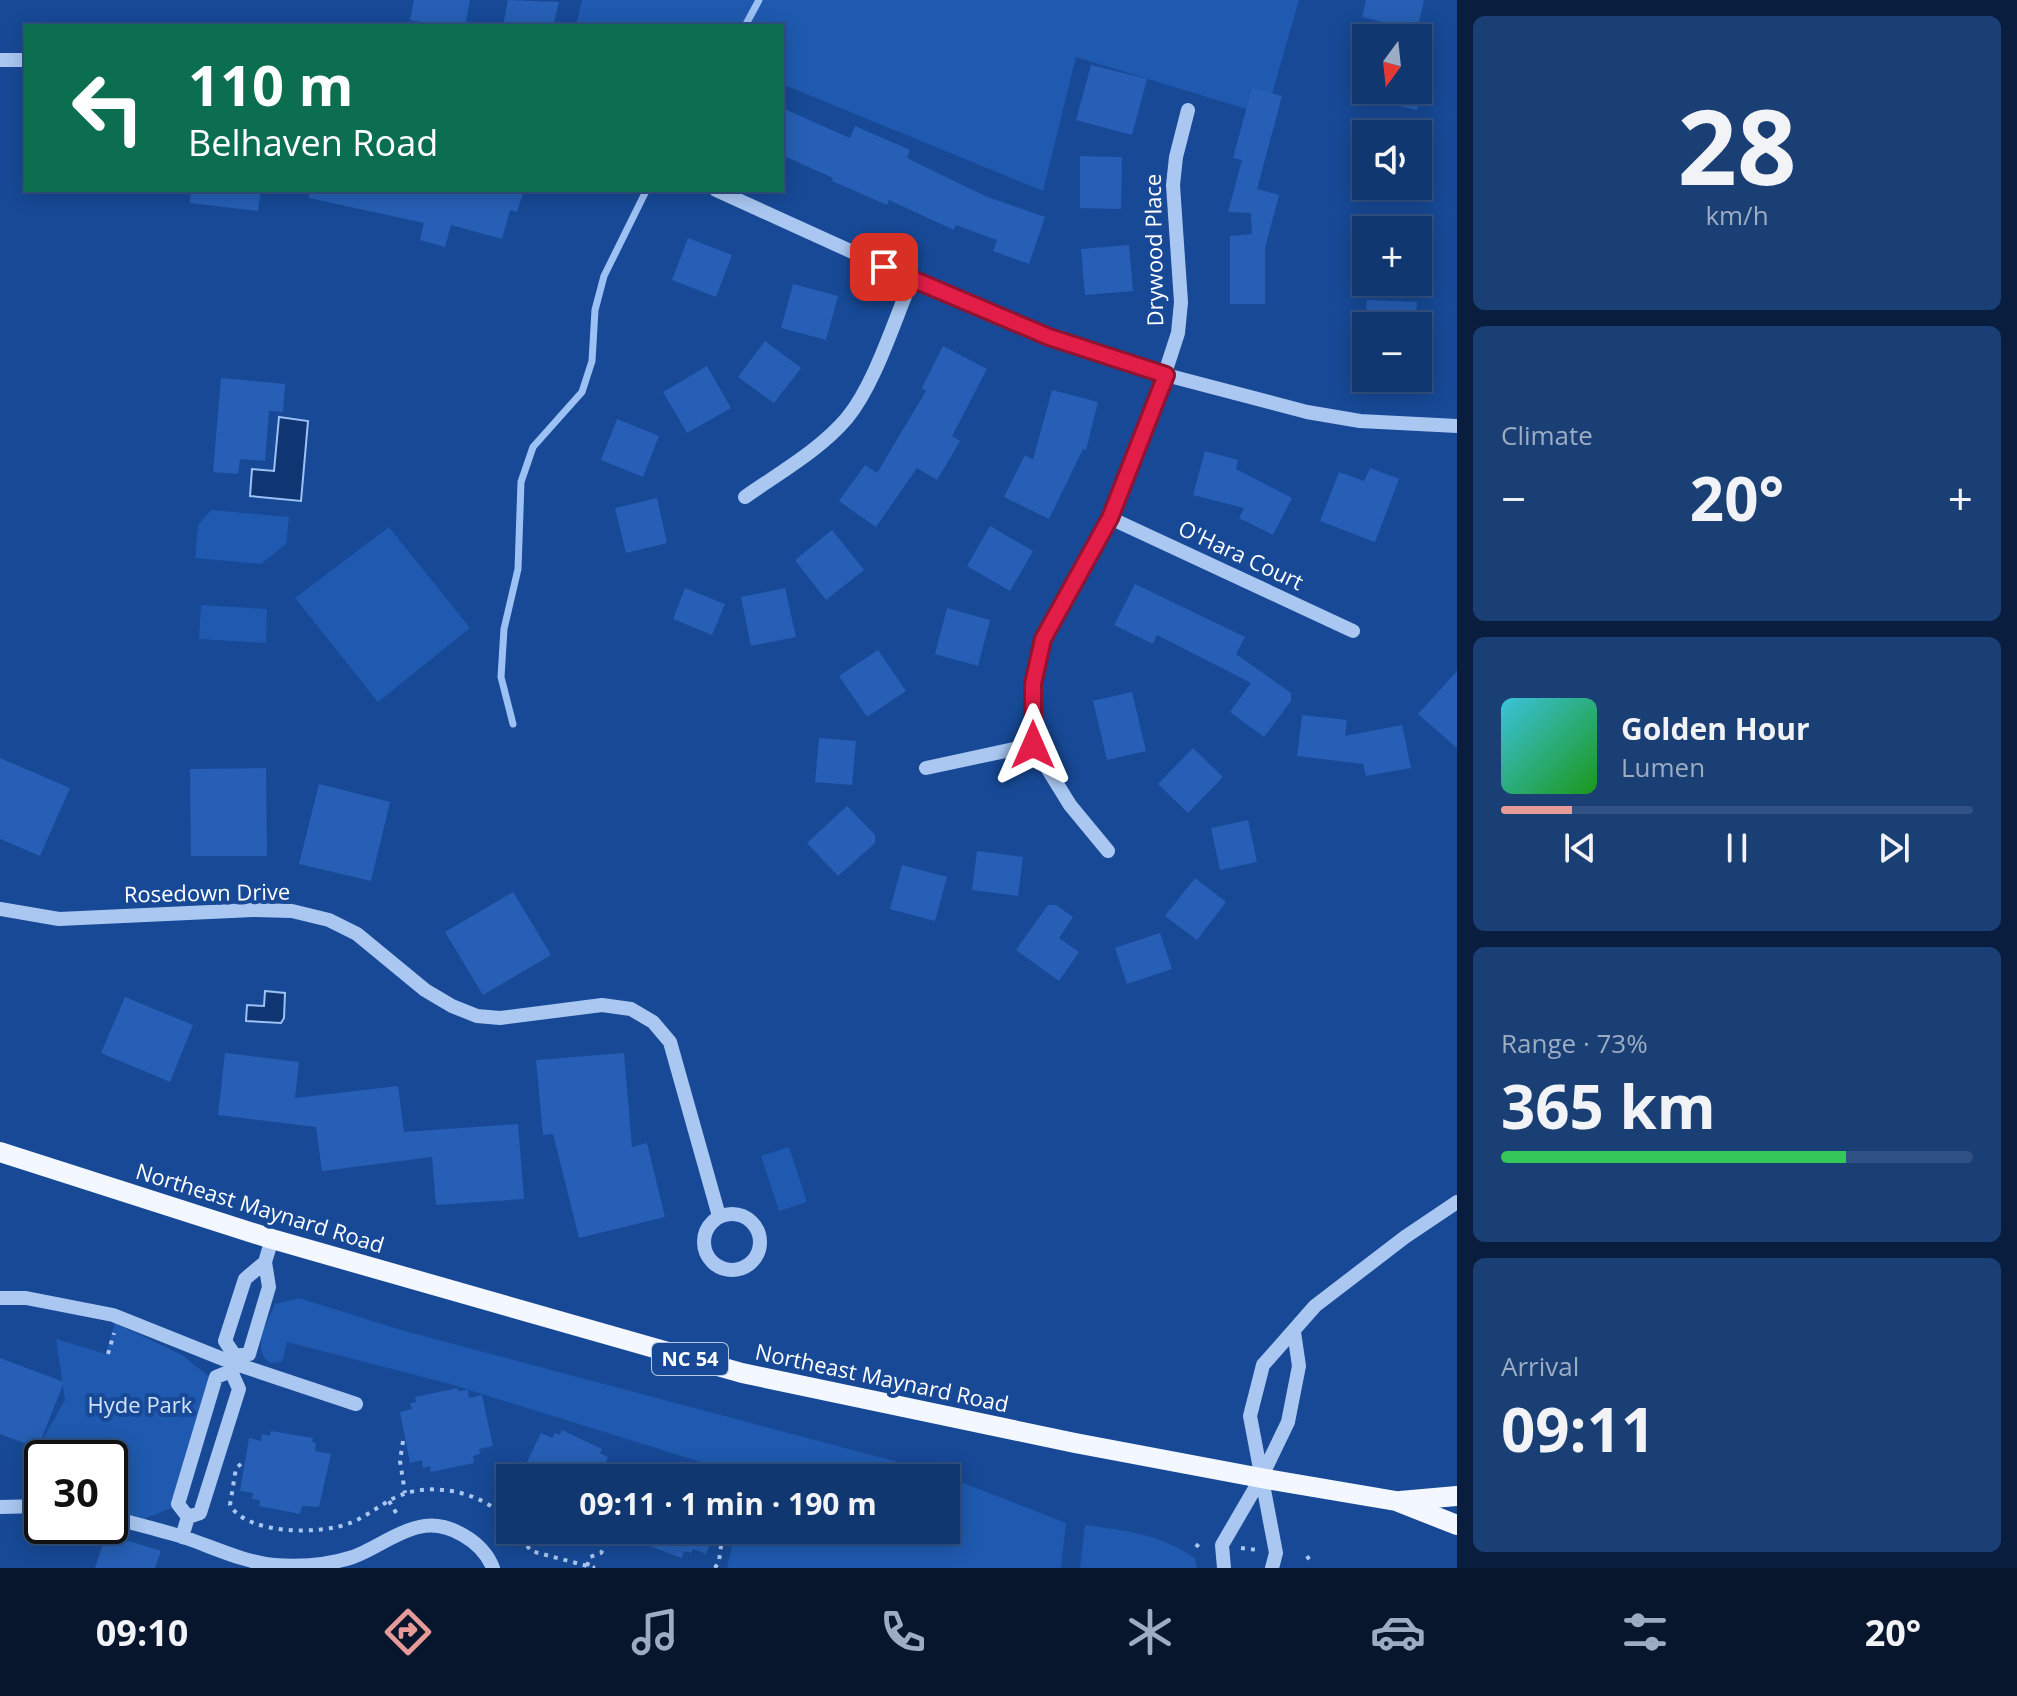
<!DOCTYPE html>
<meta charset="utf-8">
<style>
body{margin:0;font-family:"Open Sans",sans-serif;background:#1a3f75;color:#f1f3f6;height:100vh;display:flex;flex-direction:column;font-size:30px;white-space:nowrap}
*{box-sizing:border-box;margin:0}
p{font-size:26px;color:#9cacc3}
.icon{flex:none;width:44px;height:44px;fill:none;stroke:currentColor;stroke-width:2;stroke-linecap:round;stroke-linejoin:round}
.map{position:relative;flex:1;overflow:hidden}
.details{display:flex;flex-direction:column;gap:16px;padding:16px;background:#091e3e;width:560px}
.details>*{flex:none}
.hud{position:absolute;left:24px;top:24px;width:760px;height:168px;border-radius:0px;box-shadow:0 4px 20px #0003,0 0 0 2px #305183;background:#0b6e4f;color:#fff;overflow:hidden}
.needle{width:52px;rotate:195deg}
.controls{position:absolute;left:1352px;top:24px;display:grid;gap:16px}
.controls a{display:grid;place-items:center;width:80px;height:80px;border-radius:0px;background:#113770;box-shadow:0 4px 20px #0003,0 0 0 2px #305183;font-size:40px}
.speed{position:absolute;left:24px;top:1440px;display:flex;gap:16px;font-size:40px;font-weight:700;text-align:center}
.speed>*{display:grid;place-content:center;width:104px;height:104px;border-radius:50%;background:#113770;box-shadow:0 4px 20px #0003,0 0 0 2px #305183;line-height:1}
.speed .limit{border:4px solid #111;border-radius:12px;background:#fff;color:#111}
.pin{position:absolute;display:grid;place-items:center;width:68px;height:68px;color:#fff;margin:-34px;border-radius:16px;box-shadow:0 4px 12px #0006}
.me{position:absolute;width:88px;margin:-44px;rotate:0deg;stroke-linejoin:round;filter:drop-shadow(0 0 6px #0008)}
.turn{display:flex;align-items:center;gap:28px;height:168px;padding:0 32px;font-size:36px}
.turn .icon{width:104px;height:104px;stroke-width:2.5}
.turn b{display:block;font-size:56px;line-height:68px}
.big{font-size:60px;font-weight:700;line-height:1.1}
.details .tile{flex:1;display:flex;flex-direction:column;justify-content:center;gap:12px;min-width:0;padding:0 28px;border-radius:12px;background:#1a3f75}
.details .dial{align-items:center;gap:0}
.dial b{font-size:104px;line-height:1}
.song{display:flex;align-items:center;gap:24px}
.cover{width:96px;height:96px;border-radius:12px;background:linear-gradient(135deg,hsl(190 70% 55%),hsl(120 70% 35%))}
.played{height:8px;border-radius:4px;background:linear-gradient(90deg,#e69b98 15%,#305183 15%)}
.keys{display:flex;justify-content:space-around;direction:ltr}
.heat{display:flex;justify-content:space-between;align-items:center;font-size:44px;direction:ltr}
.charge{height:12px;border-radius:6px;background:linear-gradient(90deg,#34c759 73%,#305183 0)}
.trip{position:absolute;left:496px;top:1464px;width:464px;height:80px;border-radius:0px;background:#113770;box-shadow:0 4px 20px #0003,0 0 0 2px #305183;font-weight:700;line-height:80px;text-align:center}
.dock{display:flex;height:128px;justify-content:space-around;align-items:center;background:#07162d;color:#9cacc3}
.dock .icon{width:56px;height:56px}
.dock .current{color:#e69b98}
.dock b{font-size:36px;color:#f1f3f6}
main{display:flex;flex:1;min-height:0}
.map>svg:first-child{display:block}
.green{fill:#1f5ab0}
.water{fill:#0f3673;stroke:#9cc1f4;stroke-width:2}
.lines{fill:none;stroke-linecap:round;stroke-linejoin:round}
.stream{stroke:#9cc1f4;stroke-width:7}
.building{fill:#265fb5}
.path{stroke:#a9c7f1;stroke-width:4;stroke-dasharray:4 6;stroke-linecap:butt}
.minor{stroke:#a9c7f1;stroke-width:14}
.major{stroke:#f3f7ff;stroke-width:20}
.route-casing{stroke:#92132f;stroke-width:20}
.route{stroke:#e11d48;stroke-width:14}
.labels{text-anchor:middle;stroke-width:8;stroke-linejoin:round;paint-order:stroke}
.shield{fill:#174996;stroke:#b9c8e0;stroke-width:2}
.shield-label{font-size:20px;font-weight:bold;fill:#fff}
.street-label{font-size:22px;fill:#fff;stroke:#174996}
.park-label{font-size:22px;fill:#d0e2fc;stroke:#174996}
</style>
<main>
<div class="map">
<svg width="1457" height="1568" viewBox="0 0 1457 1568">
<rect width="100%" height="100%" fill="#174996"/>
<path class="green" d="M582,0H1299L1266,115L1076,57L1043,191L782,84V26H576Z
M211,510L289,517L286,544L261,564L195,558L198,525Z
M389,527L470,628L378,702L295,598Z
M201,605L267,609L266,643L199,639Z
M789,1147L807,1202L779,1211L761,1156Z
M299,1298L401,1330L935,1472L1066,1523L1061,1568H727L736,1530H946V1478H734L733,1472L450,1384L287,1342L282,1362L270,1363C250,1347 268,1323 275,1304Z
M115,1323L182,1355L212,1379L172,1508L141,1520L110,1517V1458H42V1490L31,1460L65,1400L56,1339L106,1354Z
M1085,1525C1127,1531 1159,1534 1195,1558L1197,1568H1080Z"/>
<path class="water" d="M279,417L308,421L301,501L250,496L252,469L274,471Z
M265,991L285,993L284,1018L281,1023L246,1021L247,1005L264,1006Z"/>
<g class="lines">
<path class="stream" d="M745,26L759,0
M513,724L501,677L504,629L518,569L521,482L533,447L582,392L592,361L595,310L604,276L645,193"/>
</g>
<path class="building" d="M414,0H470L465,26H443L410,20Z
M508,0L559,2L553,26H503Z
M1366,0H1424L1417,31L1362,17Z
M1091,65L1147,79L1132,135L1076,120Z
M1252,88L1282,96L1257,189L1279,195L1265,248V304H1230V236L1252,234L1251,213L1228,212L1242,160L1233,158Z
M1365,90H1421L1417,110L1365,98Z
M782,108L850,138L855,126L910,150L907,158L985,196L1045,217L1029,264L993,251L997,240L956,225L954,230L889,200L887,205L832,181L833,178L782,155Z
M1080,156L1122,157L1121,209L1080,208Z
M191,190H261L258,211L190,203Z
M310,190H524L517,212L510,210L502,239L451,225L445,247L420,240L424,223L309,198Z
M688,238L732,255L716,297L672,280Z
M1129,245L1133,291L1085,295L1081,249Z
M793,284L838,296L826,340L781,328Z
M1367,300L1417,302L1415,326H1365Z
M765,341L801,368L774,403L738,377Z
M943,346L987,369L952,436L960,441L937,480L917,468L876,527L839,501L865,465L877,473L926,391L922,388Z
M707,366L731,408L687,433L663,392Z
M221,378L285,384L283,412L269,411L265,461L240,459L238,474L213,472Z
M1052,390L1098,402L1086,450L1083,449L1049,519L1004,497L1025,455L1033,460Z
M617,419L659,436L643,477L601,460Z
M1205,451L1238,460L1236,469L1292,498L1273,535L1239,518L1244,508L1193,495Z
M1370,468L1399,479L1375,542L1320,521L1339,472L1364,481Z
M657,498L667,543L626,553L615,508Z
M990,526L1033,551L1010,591L967,566Z
M832,530L864,570L826,600L795,560Z
M1135,584L1245,637L1236,654L1291,693V701L1264,737L1230,712L1251,683L1157,635L1153,644L1114,625Z
M685,588L725,604L712,635L673,619Z
M785,588L796,637L751,646L741,597Z
M947,608L990,620L978,666L935,654Z
M878,650L906,691L867,717L839,676Z
M1457,671V748L1418,714Z
M1132,692L1146,751L1107,760L1093,701Z
M1302,715L1347,720L1345,736L1402,725L1411,768L1366,776L1363,764L1297,756Z
M819,738L856,741L852,785L815,782Z
M1193,748L1223,777L1188,813L1158,784Z
M0,758L70,788L40,856L0,839Z
M266,768L267,856H191L190,769Z
M319,784L390,802L371,881L299,864Z
M847,806L875,835V843L838,876L807,843Z
M1248,820L1257,862L1220,870L1211,828Z
M977,851L1023,857L1018,896L972,890Z
M902,865L947,877L935,921L890,909Z
M1195,878L1226,902L1197,940L1165,916Z
M513,892L551,955L483,995L445,932Z
M1048,905H1056L1073,917L1059,938L1079,952L1059,981L1016,950Z
M1160,933L1172,969L1127,984L1115,948Z
M125,997L193,1025L170,1082L101,1053Z
M225,1053L299,1062L295,1098L398,1086L404,1132L518,1124L524,1199L436,1205L432,1157L322,1171L316,1127L218,1115Z
M624,1053L632,1147L647,1143L665,1217L579,1238L553,1134L543,1135L536,1060Z
M0,1358L64,1382L38,1448L0,1434Z
M458,1388V1391L468,1390L469,1398L482,1395L493,1446L479,1449L480,1454L473,1456L474,1463L431,1472L430,1466L423,1468L422,1460L410,1463L400,1412L412,1409L410,1403L416,1402L415,1397Z
M562,1430L602,1449L600,1453L608,1457L598,1478H519L541,1433L552,1438L555,1433L560,1435Z
M271,1431L313,1438L312,1442L316,1443L315,1451L331,1454L319,1507L302,1506L300,1514L259,1506L260,1500L252,1499L253,1493L240,1491L249,1438L261,1441L262,1434L270,1436Z
M612,1530H699L713,1537L706,1554L693,1549L691,1553L684,1551L682,1558L612,1532Z
M106,1534L161,1551L155,1568H95Z"/>
<g class="lines">
<path class="path" d="M108,1354L114,1333
M403,1441L400,1461L405,1493
M241,1464L236,1468L230,1505C247,1535 321,1535 350,1523C369,1516 385,1500 404,1494C430,1484 470,1491 492,1507C499,1512 504,1519 510,1525
M389,1501L398,1516
M515,1530L531,1551L595,1568
M1196,1547L1201,1541
M1241,1548L1258,1550
M1307,1556L1312,1564
M587,1566L590,1557L601,1553L614,1530
M715,1568L719,1561L722,1539"/>
<path class="minor" d="M0,60H26
M716,190L912,279L1079,348L1166,375L1307,412L1360,421L1457,426
M745,497C779,473 820,450 847,418C875,384 894,321 912,279
M1110,518L1353,631
M926,768L1033,745
M1108,851L1070,805L1033,745V684L1043,639L1110,518L1151,416L1178,333L1181,302L1173,185L1176,157L1188,110
M0,909L59,919L253,910L292,911L329,920L357,934L425,990L452,1006L477,1016L500,1018L602,1005L631,1009L653,1022L670,1042L719,1216
M704 1242a28 28 0 1 1 56 0a28 28 0 1 1-56 0Z
M0,1298H26L113,1315L233,1363L356,1404
M235,1356L249,1354L269,1287L265,1262L272,1239
M0,1507L42,1506
M110,1517C135,1524 161,1530 186,1538C215,1548 244,1562 274,1565C299,1567 328,1565 353,1557C375,1549 396,1532 419,1527C448,1520 483,1542 493,1568
M188,1517L178,1504L216,1377L231,1371
M182,1537L188,1517L200,1513L239,1389L231,1371L235,1356L225,1341L245,1279L265,1262
M1224,1568L1222,1545L1261,1478L1288,1422L1299,1366L1294,1332
M1272,1568L1276,1553L1250,1416L1263,1365L1315,1306L1405,1237L1457,1202"/>
<path class="major" d="M0,1152L272,1239L742,1373L1075,1443L1261,1478L1396,1501L1457,1525
M1400,1501L1457,1496"/>
</g>
<g class="lines">
<g class="route-casing">
<path id="route" d="M884,267L1049,337L1166,375L1110,518L1043,639L1033,684V745"/>
</g>
<use href="#route" class="route"/>
</g>
<g class="labels">
<rect class="shield" x="652" y="1343" width="76" height="32" rx="6"/>
<g class="shield-label">
<text x="690" y="1366">NC 54</text>
</g>
<g class="street-label">
<text transform="translate(1154 250) rotate(-91)" y="8">Drywood Place</text>
<text transform="translate(1241 555) rotate(25)" y="8">O'Hara Court</text>
<text transform="translate(207 893) rotate(-1)" y="8">Rosedown Drive</text>
<text transform="translate(260 1208) rotate(17)" y="8">Northeast Maynard Road</text>
<text transform="translate(882 1378) rotate(12)" y="8">Northeast Maynard Road</text>
</g>
<g class="park-label">
<text x="140" y="1413">Hyde Park</text>
</g>
</g>
</svg>
<div class="controls">
<a><svg class="needle" viewBox="-14 -14 28 28"><path d="M0-13l5 13h-10z" fill="#e53935"/><path d="M0 13l5-13h-10z" fill="#9cacc3"/></svg></a>
<a><svg class="icon" aria-label="sound" viewBox="0 0 24 24"><path d="M4 9h4l5-4v14l-5-4H4zM17 9q2 3 0 6"/></svg></a>
<a>+</a>
<a>−</a>
</div>
<div class="speed"><div class="limit">30</div></div>
<div class="pin" style="left:884px;top:267px;background:#d93025"><svg class="icon" aria-label="arrive" viewBox="0 0 24 24"><path d="M6 21V4h12l-3 4 3 4H6"/></svg></div>
<svg class="me" style="left:1033px;top:745px" viewBox="-20 -20 40 40"><path d="M0-17L14 15 0 8-14 15z" fill="#e11d48" stroke="#fff" stroke-width="4"/></svg>
<div class="trip">09:11 · 1 min · 190 m</div>
<div class="hud">
<div class="turn"><svg class="icon" aria-label="left" viewBox="0 0 24 24"><path d="M17 20v-9H6M10 6l-5 5 5 5"/></svg><div><b>110 m</b>Belhaven Road</div></div>
</div>
</div>
<section class="details">
<div class="tile dial"><b>28</b><p>km/h</p></div>
<div class="tile"><p>Climate</p>
<div class="heat"><a>−</a><b class="big">20°</b><a>+</a></div>
</div>
<div class="tile">
<div class="song"><i class="cover"></i><div><b>Golden Hour</b><p>Lumen</p></div></div>
<div class="played"></div>
<div class="keys"><svg class="icon" aria-label="previous" viewBox="0 0 24 24"><path d="M18 5L8 12l10 7zM5 5v14"/></svg><svg class="icon" aria-label="pause" viewBox="0 0 24 24"><path d="M8 5v14M16 5v14"/></svg><svg class="icon" aria-label="next" viewBox="0 0 24 24"><path d="M6 5l10 7-10 7zM19 5v14"/></svg></div>
</div>
<div class="tile"><p>Range · 73%</p><b class="big">365 km</b><div class="charge"></div></div>
<div class="tile"><p>Arrival</p><b class="big">09:11</b></div>
</section>
</main>
<nav class="dock">
<b>09:10</b>
<svg class="icon current" aria-label="directions" viewBox="0 0 24 24"><path d="M12 3l9 9-9 9-9-9zM9 14v-3h6M13 9l2 2-2 2"/></svg>
<svg class="icon" aria-label="music" viewBox="0 0 24 24"><path d="M9 18V5l10-2v13"/><circle cx="6" cy="18" r="3"/><circle cx="16" cy="16" r="3"/></svg>
<svg class="icon" aria-label="phone" viewBox="0 0 24 24"><path d="M5 4h4l2 5-3 2q2 4 5 5l2-3 5 2v4C11 20 4 13 5 4z"/></svg>
<svg class="icon" aria-label="climate" viewBox="0 0 24 24"><path d="M12 3v18M4 7l16 10M4 17L20 7"/></svg>
<svg class="icon" aria-label="car" viewBox="0 0 24 24"><path d="M5 17H2v-5l4-1 3-4h7l3 4 3 1v5h-3M9 17h6M6 11h13"/><circle cx="7" cy="17" r="2"/><circle cx="17" cy="17" r="2"/></svg>
<svg class="icon" aria-label="filters" viewBox="0 0 24 24"><path d="M4 7h16M4 17h16"/><circle cx="9" cy="7" r="2"/><circle cx="15" cy="17" r="2"/></svg>
<b>20°</b>
</nav>
